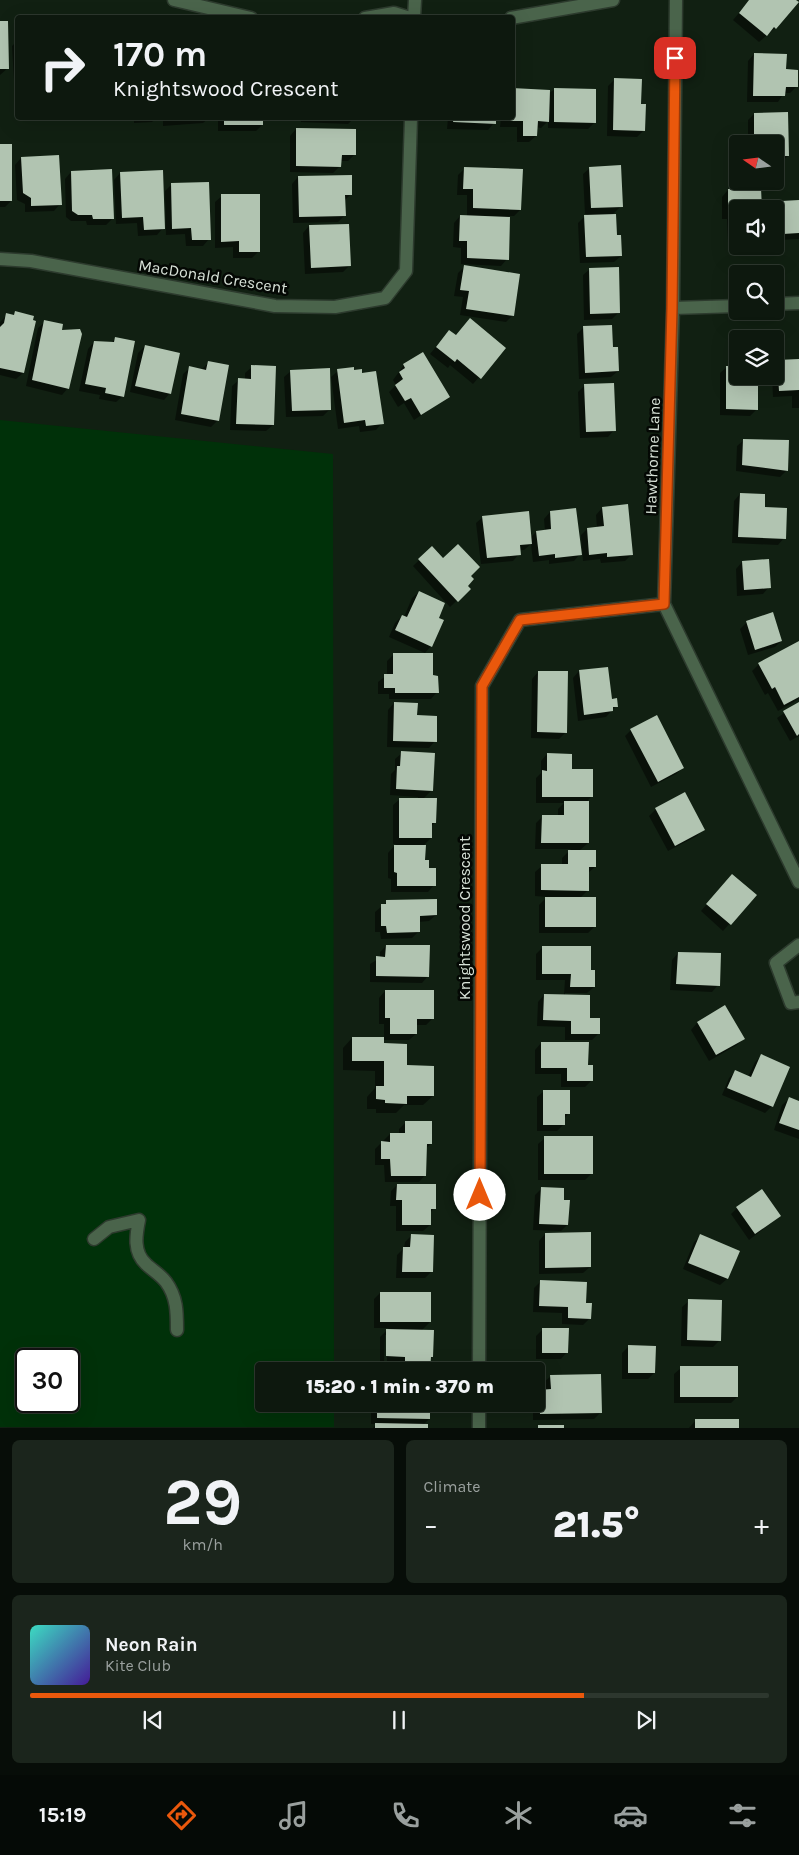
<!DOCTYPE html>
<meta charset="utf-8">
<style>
body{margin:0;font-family:Karla,sans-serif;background:#1b251c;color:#f1f3f6;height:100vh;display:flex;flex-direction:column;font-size:19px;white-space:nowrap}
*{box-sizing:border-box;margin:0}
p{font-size:16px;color:#9aa09e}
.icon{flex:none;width:28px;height:28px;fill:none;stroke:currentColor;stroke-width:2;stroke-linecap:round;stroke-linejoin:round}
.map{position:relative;height:1428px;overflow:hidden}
.sheet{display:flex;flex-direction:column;gap:12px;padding:12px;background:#070d08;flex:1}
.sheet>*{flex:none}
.top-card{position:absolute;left:15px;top:15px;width:500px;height:105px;border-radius:5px;box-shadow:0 5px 20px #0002,0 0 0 1px #2d372e;background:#0d180e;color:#f1f3f6;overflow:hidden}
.needle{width:32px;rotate:284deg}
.tools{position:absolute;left:729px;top:135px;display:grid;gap:10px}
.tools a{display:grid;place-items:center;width:55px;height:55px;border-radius:5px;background:#0d180e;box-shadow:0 5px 20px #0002,0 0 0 1px #2d372e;font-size:25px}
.speed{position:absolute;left:15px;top:1348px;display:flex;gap:10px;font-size:25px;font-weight:700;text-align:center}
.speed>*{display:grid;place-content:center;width:65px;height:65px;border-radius:50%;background:#0d180e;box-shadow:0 5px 20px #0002,0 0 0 1px #2d372e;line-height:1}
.speed .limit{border:2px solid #111;border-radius:8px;background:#fff;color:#111}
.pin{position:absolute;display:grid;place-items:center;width:42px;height:42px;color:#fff;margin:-21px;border-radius:10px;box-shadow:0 2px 8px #0006}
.me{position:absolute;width:55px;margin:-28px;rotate:0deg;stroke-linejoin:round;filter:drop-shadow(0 0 4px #0008)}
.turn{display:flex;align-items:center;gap:18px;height:105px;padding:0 15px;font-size:22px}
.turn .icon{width:65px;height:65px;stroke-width:2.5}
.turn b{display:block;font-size:35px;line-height:42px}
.big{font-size:38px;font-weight:800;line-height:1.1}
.sheet .card{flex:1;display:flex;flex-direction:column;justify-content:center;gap:8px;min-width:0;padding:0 18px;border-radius:8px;background:#1b251c}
.sheet .dial{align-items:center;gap:0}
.dial b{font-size:65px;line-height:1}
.song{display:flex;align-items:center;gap:15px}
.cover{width:60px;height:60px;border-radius:8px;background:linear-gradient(135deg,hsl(170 70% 55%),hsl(260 70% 35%))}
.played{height:5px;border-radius:2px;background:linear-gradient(90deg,#ea580c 75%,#2d372e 75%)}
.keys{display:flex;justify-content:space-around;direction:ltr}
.heat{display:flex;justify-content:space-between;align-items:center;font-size:28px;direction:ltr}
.sheet .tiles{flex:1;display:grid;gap:12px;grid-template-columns:1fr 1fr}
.card:last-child{grid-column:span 2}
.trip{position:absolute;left:255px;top:1362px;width:290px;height:50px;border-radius:5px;background:#0d180e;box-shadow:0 5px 20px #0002,0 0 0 1px #2d372e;font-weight:800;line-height:50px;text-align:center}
.tabs{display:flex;height:80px;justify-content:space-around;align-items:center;background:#050a06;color:#9aa09e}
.tabs .icon{width:35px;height:35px}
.tabs .current{color:#ea580c}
.tabs b{font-size:22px;color:#f1f3f6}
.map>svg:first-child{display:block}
.green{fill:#003109;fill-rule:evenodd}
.shadow{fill:#0007}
.building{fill:#b1c4b1}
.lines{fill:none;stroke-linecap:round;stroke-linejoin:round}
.minor-casing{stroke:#2d3b2e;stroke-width:15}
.minor{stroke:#4a644b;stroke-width:12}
.route-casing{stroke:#983908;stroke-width:12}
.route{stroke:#ea580c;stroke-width:9}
.labels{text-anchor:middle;stroke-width:5;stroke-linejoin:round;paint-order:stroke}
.street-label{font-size:16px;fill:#d8e2d8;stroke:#040804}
</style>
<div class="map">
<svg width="799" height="1428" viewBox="0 0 799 1428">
<rect width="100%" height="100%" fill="#112012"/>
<path class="green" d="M0,420L333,454L334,1371H264V1404H334V1427H0ZM26,1359H69V1401H26Z"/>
<path class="shadow" d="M750,0H795L797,2L775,28L759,42L733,20Z
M0,23L8,68L0,75Z
M18,40V97H15L12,46Z
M754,54L785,71L797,86L790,93H784L778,102H747L748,61Z
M615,79L640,106L644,130L637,137L607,136L608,86Z
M555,89L595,122L588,129L548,128V121L541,128L536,127V136L529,142H517V127H500L501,118H512Z
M754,114L788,156L781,162H775V144H748V120Z
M134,118H157L152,122L134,123Z
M163,118H209L203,123L163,126Z
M218,118H262V125L256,131H218Z
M301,118H354L348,124L301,122Z
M448,118H495L494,123L488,130L447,129Z
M296,129L355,154L348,161H340V166L333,173L290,172V136Z
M0,145L11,201L5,207H0Z
M21,158L60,204L54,211L25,212V204L17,200L15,165Z
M465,168L520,210L514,216H509L507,259L501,266L461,264V248L453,247L454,223L460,216H467V195H457L458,175Z
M590,168L621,206L612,215L621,256L614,262L580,263L578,223L587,214H585L583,174Z
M71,172L113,218L106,225H87L86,221H71L66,217L65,179Z
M120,173L163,228L157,235L138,236L137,223L116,224L114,180Z
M298,177L351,194L344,201L345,215L338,222L293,223L292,184Z
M172,184L209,239L203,246H186L185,234L166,235L165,191Z
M728,190L738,209V241L728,242L727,219H722V197Z
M222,196L258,252L252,258H233V247L215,248V202Z
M799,201V239L777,240L776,209L782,202Z
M309,226L349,266L343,272L305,274L303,233Z
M464,267L513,315L506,322L460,315L463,297L454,296L458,273Z
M590,269L619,312L612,319L584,320L583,275Z
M16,313L23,373L16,379L0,375V322L7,315L12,316Z
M470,320L504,348L473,384L450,365L448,368L430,354L449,331L455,336Z
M45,322L68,388L62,395L26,386L38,328Z
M584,327L612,348L618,371L611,377L579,379L577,334Z
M115,339L123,396L116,402L99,399L100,395L79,391L88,349L94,342L111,343Z
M145,346L170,393L164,400L130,392L138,353Z
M799,360V408H792V396L773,397L772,376H775V364L778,362Z
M208,363L218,420L211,427L175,420L183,374L190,368L202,369Z
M404,365L448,397L414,420L404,403L398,407L389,392L396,385L393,380Z
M252,367L273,425L266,431L230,430L232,386L239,380H245V373Z
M727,367L738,376L757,409L750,416L720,415V373Z
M291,371L330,409L323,416L286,417L284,377Z
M338,371L382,423L376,430L360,432L359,426L338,429L331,377Z
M585,385L614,430L608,437L580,438L578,392Z
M744,440L787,470L780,477L736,471L737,446Z
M740,494L763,508L784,538L778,545L732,543L734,501Z
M602,508L632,554L625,561L601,563L600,559L583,561L581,535L587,529L597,528L596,515Z
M550,512L580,554L574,561L549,564V560L533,562L531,544L524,550H519V554L513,561L481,564L476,523L483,517L530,538L536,532L545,531L544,519Z
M432,548L443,560L469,576L466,586L469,589L450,607L413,566Z
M768,561L769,587L763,594L737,596L736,569L742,562Z
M419,592L431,646L425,653L389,637L395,623L402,616L404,617L412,598Z
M747,622L781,641L775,647L748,655L740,629Z
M799,642V699L778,711L768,693L765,695L752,671L759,664Z
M394,654L437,692L431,699H389V694H378V682L387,675V661Z
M579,671L616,706L606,717L578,721L573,678Z
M538,672L566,732L559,739L531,738L532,679Z
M394,703L416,717L435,741L429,748L387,747L388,710Z
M799,703V736L790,741L777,718Z
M631,730L683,768L676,774L651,787L625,736Z
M402,753L431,791L423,799L435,822L431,827V838L423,846L424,862L434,885L428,892H391V879L388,878V853L396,844H393V805L400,799H418V797L390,795L391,774L395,770V759Z
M547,754L570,770L591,797L588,800V843L579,851L595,867L588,873V890L579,899L595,926L588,933H539V905L547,897L535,896V872L542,866L562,865V858L571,849H535L536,823L542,817H558V809L564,803H536V778L541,773V761Z
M685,794L703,829L697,836L668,851L649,816L656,809Z
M726,882L755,895L723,931L701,911Z
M387,902L436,915L429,921L418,922L419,931L412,938L381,939L380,932H375V912Z
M386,946L428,976L422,983L370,982V964L380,958V952Z
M543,947L590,971L594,987L587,993H565V995L589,1019L598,1034L592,1040H565V1027L537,1026L538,1002L544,995H564L565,980H536V954Z
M678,953L718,985L712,992L670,990L672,960Z
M385,991L433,1018L426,1025H416V1034L409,1040H383V1045L433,1096L423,1105H404L396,1113H376V1109H367V1097L375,1088V1071L343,1070V1048L352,1038L384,1039V1024H379V998Z
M725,1007L743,1039L737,1045L709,1061L691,1030L697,1023Z
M541,1043L587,1066L592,1080L585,1087H561V1074H535V1050Z
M761,1056L772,1106L765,1113L722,1095L729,1078L735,1072L748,1077L755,1062Z
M544,1091L568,1114L564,1119V1124L557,1131H537V1097Z
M789,1099L799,1102V1139L774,1130L782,1105Z
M405,1123L431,1144L425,1149V1175L419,1182H385L384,1165H375V1149L390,1134H399V1129Z
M545,1138L591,1174L585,1180H538V1144Z
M397,1185L434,1208L430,1213V1225L423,1231H396V1206H390L391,1191Z
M541,1189L563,1201L567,1225L561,1231L533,1230L535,1195Z
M737,1208L780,1216L749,1240L731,1214Z
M545,1234L590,1267L583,1273L539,1274V1241Z
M411,1236L431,1272L425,1278H396L397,1255L404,1248L405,1242Z
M701,1236L738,1252L727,1279L720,1285L683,1269L694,1242Z
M540,1282L585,1304L590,1318L583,1325L562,1324V1313L533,1312L534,1288Z
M380,1293L430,1322L421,1331L432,1357L429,1359V1371H399V1363L387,1362V1335H385L384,1362H380V1337L389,1328H374V1299Z
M689,1301L720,1340L713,1347L681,1346L682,1307Z
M543,1329L567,1352L561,1359H536V1336Z
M629,1346L654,1373L648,1379H622V1353Z
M681,1368L737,1397L731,1403H674V1374Z
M551,1376L601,1412L594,1419L533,1420V1404H536V1394L540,1391H544V1382Z
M371,1404H429V1419L422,1426L426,1428H373L376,1424H371Z
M696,1420L738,1428H689Z"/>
<path class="building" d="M749,0H796L799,2L776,29L774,27L767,36L739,13Z
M0,21H8L9,69H0Z
M754,53L787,54L786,69L798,70V87H786L785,96H753Z
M614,78L642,79L641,104H646L645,131L613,130Z
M512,88L550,90L549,122L538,121L537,136H523V121H506V118H512Z
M554,88L596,89V123L554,122Z
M788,112L789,156H775V144H754V113Z
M224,118H263V125H224Z
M454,118H496V124L453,122Z
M296,128L356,129V155H342L341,167L296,166Z
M0,144H12V201H0Z
M59,155L62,205L31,206V198L23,193L21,157Z
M621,165L623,207L591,208L589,167Z
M464,167L523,169L521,210L473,208V189H463Z
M112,169L114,219H93L92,215H78L72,211L71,171Z
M163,170L165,229L144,230L143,217L122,218L120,172Z
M352,175V195H345L346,216L299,217L298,176Z
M209,182L211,240H192L191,228L172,229L171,183Z
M761,188L762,209H738V236H734L733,213H728V189Z
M221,194H260V252H239V241L221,242Z
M799,200V233L783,234L782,201Z
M616,214L617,235H621L622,256L586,257L584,215Z
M460,215L510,217L509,260L467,258V241H459Z
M349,224L351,266L311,268L309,225Z
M464,265L520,274L514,316L466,309L469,291L460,290Z
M619,267L620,313L590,314L589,268Z
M15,311L34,316L33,320L36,321L24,373L0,368V327L4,323L6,313L14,315Z
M470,318L506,348L481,379L457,359L455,362L436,347L449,330L456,335Z
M44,320L63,324L62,330L80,329L82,334L69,389L32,380Z
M612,325L613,347H618L619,371L585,373L583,326Z
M115,337L135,341L124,397L105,393L106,388L85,384L94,341L114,342Z
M145,345L180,353L171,394L135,386Z
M423,352L450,397L421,415L411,398L405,401L395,385L403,379L399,372L405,368L403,364Z
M799,359V390L779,391L777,360Z
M208,361L229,365L219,421L181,414L189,366L206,370Z
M251,365L276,366L274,425L236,424L238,378L251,379Z
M726,366H738V376H758V410L726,409Z
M354,367V370L362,369V373L376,371L384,424L366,426L365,420L344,423L337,369Z
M330,368L331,410L292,411L290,370Z
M614,383L616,431L586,432L584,384Z
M743,439L789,440L788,471L742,465Z
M740,493L765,494V507L787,508L786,539L738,537Z
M628,504L633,555L607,557V553L589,555L587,528L604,526L602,507Z
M576,508L582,555L555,558V554L539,556L536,531L551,529L550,511Z
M529,511L532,544L520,545L521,555L487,558L482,516Z
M458,544L480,567L471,576L474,579L468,586L471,589L458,602L418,559L432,546L443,558Z
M769,559L771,588L744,590L742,561Z
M419,591L445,603L439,618L444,620L432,647L395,630L402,615L407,617Z
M773,612L782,641L755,650L746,621Z
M799,641V697L784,705L775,687L772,689L758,663Z
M393,653H433V675L438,676L439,693H395V688H384V674H393Z
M608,667L612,699L617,698L618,707H613V711L584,715L579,670Z
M538,671H568L567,733L537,732Z
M394,702L418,703L417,715L437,716V742L393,741Z
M799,702V734L797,736L783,711Z
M657,715L684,768L658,782L630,729Z
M401,751L435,753L433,791L396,789L397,766H400Z
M547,753L572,754V769H593V797H542V770L547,771Z
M685,792L705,830L675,846L655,808Z
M399,798H437L436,823H432V838H399Z
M564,801H589V843H541L542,815H564Z
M394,845H426L425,860H429V868H436V886H397V873L394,872Z
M568,850H596V867H589V891L541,890V864H568Z
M732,874L757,895L731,925L706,904Z
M545,897H596V927H545Z
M437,899V915L420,916V932L387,933L386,926H381V904H386V900Z
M386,945H430L429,977L376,976V956L385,957Z
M542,946H591V970H595V987H570L571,974H542Z
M678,952L721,953L720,986L676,984Z
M385,990H434V1019H417V1034H390V1018H385Z
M544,994L590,995V1018H600V1034H571V1021L543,1020Z
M725,1005L745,1039L716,1055L697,1022Z
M352,1037H384V1043L407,1044V1065L434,1066V1096H407V1104L385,1103V1100L376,1099V1086H384V1061H352Z
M541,1042H589L588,1065H593V1081H567V1068H541Z
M761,1054L790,1067L773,1107L727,1088L735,1070L751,1077Z
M543,1090H570V1114H565V1125H543Z
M789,1097L799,1101V1130L779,1123Z
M405,1121H432V1144H427L426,1176H391L390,1159H381V1141L390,1142V1133H405Z
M544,1136H593V1174H544Z
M397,1184H436V1209H431V1225H402V1200H396Z
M541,1187L564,1188V1200H570L568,1225L539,1224Z
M762,1189L781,1216L755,1234L736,1207Z
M591,1232V1267L545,1268V1233Z
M411,1234L434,1235L433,1272H402L403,1247H410Z
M700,1234L740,1251L728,1279L688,1263Z
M540,1280L587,1282L586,1303H592L591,1319L568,1318V1307L539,1306Z
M380,1292H431V1322H380Z
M688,1299L722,1300L721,1341L687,1340Z
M542,1328H569L568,1353H542Z
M386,1329L434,1330L433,1357H431L430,1371H405V1357L386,1356Z
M628,1345L656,1346L655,1373H628Z
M680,1366H738V1397H680Z
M601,1374L602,1413L540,1414L539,1390L551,1389L550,1375Z
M377,1404H430V1419L377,1418Z
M695,1419H739V1428H695Z
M375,1423L428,1424V1428H375Z
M538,1425H564V1428H538Z"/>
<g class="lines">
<g class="minor-casing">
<path id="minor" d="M174,0L251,18
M676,0L673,308L664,604L799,882
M365,18L394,13L410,18
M414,18L415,0
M511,18L613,0
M0,259L31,261L275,306L335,307L385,298L406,271L411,118
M775,304L799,303
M673,308L738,306
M799,945L776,963L791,1003L799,1002
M94,1239L109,1227L139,1220C136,1235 133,1252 146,1264C152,1270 160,1274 166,1282C177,1297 177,1312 177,1330
M479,1371L482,686L520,620L664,604
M479,1428V1404"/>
</g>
<use href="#minor" class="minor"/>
</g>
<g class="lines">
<g class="route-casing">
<path id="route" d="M480,1195L482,686L520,620L664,604L672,308L675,58"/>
</g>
<use href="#route" class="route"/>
</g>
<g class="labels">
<g class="street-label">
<text transform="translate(213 276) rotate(9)" y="6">MacDonald Crescent</text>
<text transform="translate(652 456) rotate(-88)" y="6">Hawthorne Lane</text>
<text transform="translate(464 918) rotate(-90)" y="6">Knightswood Crescent</text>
</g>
</g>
</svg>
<div class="tools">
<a><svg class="needle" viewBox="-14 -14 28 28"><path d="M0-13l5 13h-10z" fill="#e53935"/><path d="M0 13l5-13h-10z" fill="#9aa09e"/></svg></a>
<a><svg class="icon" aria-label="sound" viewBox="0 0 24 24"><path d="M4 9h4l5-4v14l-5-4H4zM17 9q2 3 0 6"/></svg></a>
<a><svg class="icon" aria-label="search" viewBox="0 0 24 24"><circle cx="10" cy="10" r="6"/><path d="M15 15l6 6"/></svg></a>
<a><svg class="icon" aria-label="layers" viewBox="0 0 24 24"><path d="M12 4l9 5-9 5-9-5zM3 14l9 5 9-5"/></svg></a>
</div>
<div class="speed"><div class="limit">30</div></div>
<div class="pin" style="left:675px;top:58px;background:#d93025"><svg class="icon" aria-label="arrive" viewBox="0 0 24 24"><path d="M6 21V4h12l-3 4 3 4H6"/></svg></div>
<svg class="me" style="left:480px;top:1195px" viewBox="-20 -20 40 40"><circle r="19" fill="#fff"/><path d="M0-13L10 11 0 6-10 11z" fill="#ea580c"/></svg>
<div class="trip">15:20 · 1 min · 370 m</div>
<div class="top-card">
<div class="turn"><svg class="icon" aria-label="right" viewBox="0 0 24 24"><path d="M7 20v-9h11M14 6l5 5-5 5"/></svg><div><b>170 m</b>Knightswood Crescent</div></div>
</div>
</div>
<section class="sheet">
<div class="tiles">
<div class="card dial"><b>29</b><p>km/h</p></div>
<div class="card"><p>Climate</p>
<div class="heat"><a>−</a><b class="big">21.5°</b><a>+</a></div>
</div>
<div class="card">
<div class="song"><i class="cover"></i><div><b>Neon Rain</b><p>Kite Club</p></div></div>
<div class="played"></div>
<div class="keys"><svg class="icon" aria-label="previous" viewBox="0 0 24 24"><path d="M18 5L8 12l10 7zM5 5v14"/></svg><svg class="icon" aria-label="pause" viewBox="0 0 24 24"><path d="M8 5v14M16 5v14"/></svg><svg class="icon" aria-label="next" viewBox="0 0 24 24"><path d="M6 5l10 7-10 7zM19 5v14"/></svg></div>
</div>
</div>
</section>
<nav class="tabs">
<b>15:19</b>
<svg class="icon current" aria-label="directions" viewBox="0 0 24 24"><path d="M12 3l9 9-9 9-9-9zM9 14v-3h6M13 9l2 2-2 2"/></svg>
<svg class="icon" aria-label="music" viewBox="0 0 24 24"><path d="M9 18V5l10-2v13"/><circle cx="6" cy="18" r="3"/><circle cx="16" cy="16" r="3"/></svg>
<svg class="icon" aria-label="phone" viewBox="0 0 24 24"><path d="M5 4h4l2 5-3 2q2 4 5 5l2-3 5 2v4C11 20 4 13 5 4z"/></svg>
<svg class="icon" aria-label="climate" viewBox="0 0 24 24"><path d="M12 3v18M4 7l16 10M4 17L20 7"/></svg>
<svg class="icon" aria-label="car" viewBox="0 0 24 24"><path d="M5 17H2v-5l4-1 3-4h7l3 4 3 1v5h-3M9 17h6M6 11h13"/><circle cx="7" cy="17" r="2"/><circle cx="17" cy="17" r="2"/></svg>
<svg class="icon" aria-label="filters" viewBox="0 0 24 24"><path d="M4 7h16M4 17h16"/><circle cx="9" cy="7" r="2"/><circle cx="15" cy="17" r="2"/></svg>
</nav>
